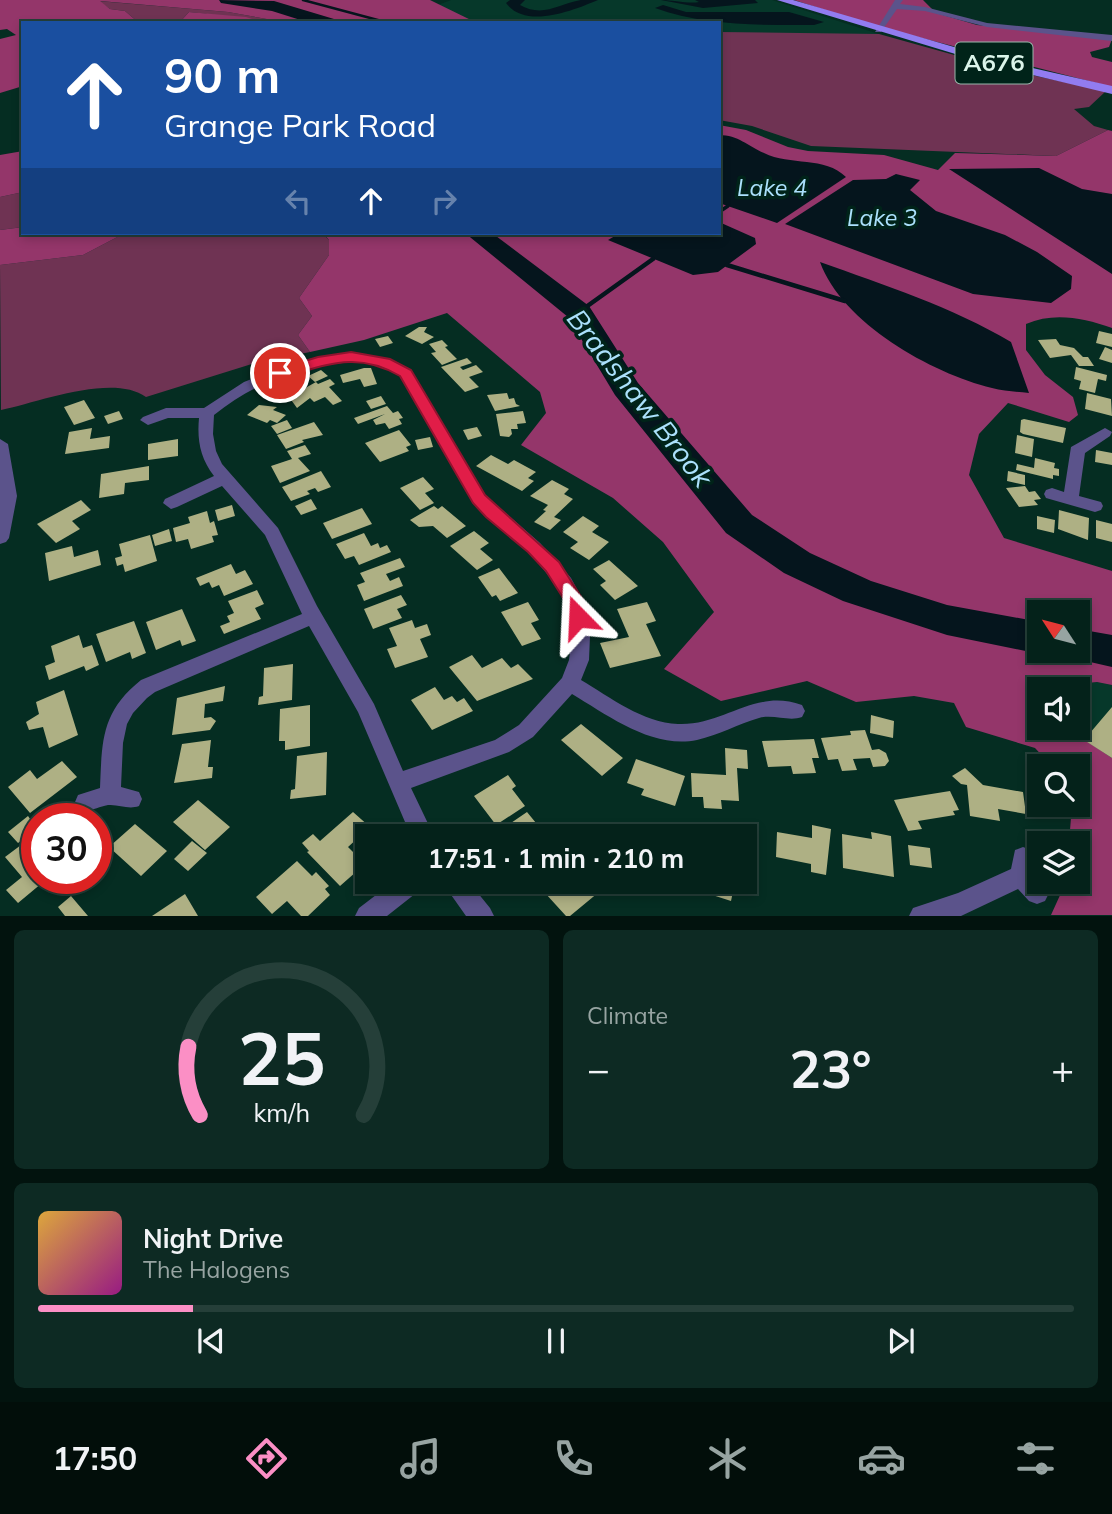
<!DOCTYPE html>
<meta charset="utf-8">
<style>
body{margin:0;font-family:Mulish,sans-serif;background:#0d2a23;color:#f1f3f6;height:100vh;display:flex;flex-direction:column;font-size:26px;white-space:nowrap}
*{box-sizing:border-box;margin:0}
p{font-size:23px;color:#97a4a2}
.icon{flex:none;width:38px;height:38px;fill:none;stroke:currentColor;stroke-width:2;stroke-linecap:round;stroke-linejoin:round}
.map{position:relative;height:916px;overflow:hidden}
.sheet{display:flex;flex-direction:column;gap:14px;padding:14px;background:#02130e;flex:1}
.sheet>*{flex:none}
.hud{position:absolute;left:21px;top:21px;width:700px;height:214px;border-radius:0px;box-shadow:0 4px 10px #0003,0 0 0 2px #253f39;background:#1a4fa0;color:#fff;overflow:hidden}
.needle{width:46px;rotate:306deg}
.tools{position:absolute;left:1027px;top:600px;display:grid;gap:14px}
.tools a{display:grid;place-items:center;width:63px;height:63px;border-radius:0px;background:#04221a;box-shadow:0 4px 10px #0003,0 0 0 2px #253f39;font-size:35px}
.speed{position:absolute;left:21px;top:803px;display:flex;gap:14px;font-size:35px;font-weight:700;text-align:center}
.speed>*{display:grid;place-content:center;width:91px;height:91px;border-radius:50%;background:#04221a;box-shadow:0 4px 10px #0003,0 0 0 2px #253f39;line-height:1}
.speed .limit{border:10px solid #d22;background:#fff;color:#111}
.pin{position:absolute;display:grid;place-items:center;width:60px;height:60px;color:#fff;margin:-30px;border:4px solid #fff;border-radius:50%;box-shadow:0 2px 7px #0007}
.me{position:absolute;width:77px;margin:-38px;rotate:339deg;stroke-linejoin:round;filter:drop-shadow(0 0 5px #0008)}
.turn{display:flex;align-items:center;gap:24px;height:147px;padding:0 28px;font-size:32px}
.turn .icon{width:91px;height:91px;stroke-width:2.5}
.turn b{display:block;font-size:49px;line-height:60px}
.lanes{display:flex;align-items:center;height:66px;padding:0 28px;background:#0003;justify-content:center;gap:35px;direction:ltr}
.lanes .off{opacity:.35}
.big{font-size:52px;font-weight:700;line-height:1.1}
.sheet .tile{flex:1;display:flex;flex-direction:column;justify-content:center;gap:10px;min-width:0;padding:0 24px;border-radius:10px;background:#0d2a23}
.sheet .dial{align-items:center;gap:0}
.dial svg{height:182px;overflow:visible;fill:none;stroke:#253f39;stroke-width:7;stroke-linecap:round;text-anchor:middle}
.dial text{fill:#f1f3f6;stroke:none}
.song{display:flex;align-items:center;gap:21px}
.cover{width:84px;height:84px;border-radius:10px;background:linear-gradient(135deg,hsl(40 70% 55%),hsl(310 70% 35%))}
.played{height:7px;border-radius:4px;background:linear-gradient(90deg,#fb8fc5 15%,#253f39 15%)}
.keys{display:flex;justify-content:space-around;direction:ltr}
.heat{display:flex;justify-content:space-between;align-items:center;font-size:38px;direction:ltr}
.sheet .tiles{flex:1;display:grid;gap:14px;grid-template-columns:1fr 1fr}
.tile:last-child{grid-column:span 2}
.trip{position:absolute;left:355px;top:824px;width:402px;height:70px;border-radius:0px;background:#04221a;box-shadow:0 4px 10px #0003,0 0 0 2px #253f39;font-weight:700;line-height:70px;text-align:center}
.dock{display:flex;height:112px;justify-content:space-around;align-items:center;background:#020e0a;color:#97a4a2}
.dock .icon{width:49px;height:49px}
.dock .active{color:#fb8fc5}
.dock b{font-size:32px;color:#f1f3f6}
.map>svg:first-child{display:block}
.built{fill:#06382a}
.green{fill:#6f3353}
.forest{fill:#94366a;fill-rule:evenodd}
.water{fill:#05151d}
.lines{fill:none;stroke-linecap:round;stroke-linejoin:round}
.stream-far2{stroke:#05151d;stroke-width:2.5}
.stream-far1{stroke:#05151d;stroke-width:3.5}
.stream{stroke:#05151d;stroke-width:4.5}
.river{fill:#05151d;fill-rule:evenodd}
.building{fill:#aeb084}
.street{fill:#5b538b;fill-rule:evenodd}
.primary{fill:#927cf0;fill-rule:evenodd}
.route{fill:#e11d48;stroke:#92132f;stroke-width:2}
.labels{text-anchor:middle;stroke-width:7;stroke-linejoin:round;paint-order:stroke}
.far-water-label{font-size:23px;font-style:italic;fill:#abe1fc;stroke:#002319}
.shield{fill:#002319;stroke:#99b6ab;stroke-width:2}
.shield-label{font-size:24px;font-weight:bold;fill:#dbf5ea}
.water-label{font-size:28px;font-style:italic;fill:#abe1fc;stroke:#002319}
</style>
<div class="map">
<svg width="1112" height="916" viewBox="0 0 1112 916">
<rect width="100%" height="100%" fill="#052d22"/>
<path class="built" d="M451,0H772L882,35H719V23H431L438,5Z
M1097,682L1112,685V758L1084,740L1078,727V690L1059,689L1057,686Z"/>
<path class="green" d="M98,1L228,12L289,23C256,23 222,15 189,12L179,23H139L125,11L110,9Z
M719,32L879,34L1008,70L1106,91L1089,107L1074,109L1094,126L1108,130L1056,156L811,146L752,126L719,120Z
M23,192V227L0,230V197Z
M125,233H322L329,240V255L299,298L312,316L298,335L310,352L255,363L146,397C113,373 39,402 1,410L0,265L83,255Z"/>
<path class="forest" d="M0,0H430L477,23H289L228,12L100,1L110,9L125,11L139,23H23V86L0,93V39L16,35L7,29L0,30Z
M794,0H923L936,13L977,25L1112,39L1109,47L1090,52L1092,57L1112,62V87L875,26Z
M189,12L246,17L265,23H179Z
M719,125L746,130L788,147L808,151L884,155L938,170L955,153L1056,156L1108,130L1112,131V328C1083,318 1054,312 1026,324V350L1045,375L1073,397L1078,415L1069,422L1008,403L979,434L969,475L1004,538L1112,571V685L1097,682L1058,686L1059,689L1040,690V728L1078,727L1085,740L1112,758V915H1051L1066,882H1078V844L1069,843L1072,805H1078V766H1052L1035,748L966,727L954,703L914,696L856,702L807,681L721,701L664,669L714,612L663,542L613,498L521,445L546,413L540,392L447,313L364,340L310,352L298,335L312,316L299,298L329,255V240L323,233H719ZM1040,612H1078V651H1040Z
M23,151V192L0,197V155Z
M23,227V233H125L83,255L0,265V230Z"/>
<path class="water" d="M510,0H525L520,5C543,18 558,4 581,0C586,0 593,0 598,0C574,10 526,30 506,3Z
M661,0C673,0 689,4 699,2L695,0H755L758,3L703,8Z
M663,5L686,12H789L824,22L814,25C762,25 704,26 655,8Z
M719,135C738,135 748,146 764,153C790,166 825,156 846,177L777,223L719,203Z
M1039,168L1082,189L1112,194V274L949,169Z
M896,174L920,180L910,190L936,211L1005,235L1037,252L1072,276L1071,289L1051,303L973,294L785,224L853,180L886,179Z
M719,222L755,238L756,244L718,272L693,275L608,240L620,233H719Z
M820,262C884,285 952,307 1011,342L1029,393C1017,392 1004,391 992,388C931,373 842,323 820,262Z"/>
<g class="lines">
<path class="stream-far2" d="M303,0L389,23"/>
<path class="stream-far1" d="M719,212L728,206"/>
<path class="stream" d="M727,265L845,301
M579,312L653,259"/>
<path class="river" d="M219,0L274,1L334,19L336,23H310L272,11L221,3Z
M465,233H492L589,306L638,383L752,515L810,553L871,581L947,605L1040,622V651H1048L1040,654L947,635L843,601L784,573L726,533L615,395L568,317Z
M1078,629L1112,635V667L1064,656L1061,651H1078Z"/>
</g>
<path class="building" d="M419,327H427L424,332L434,337L422,344L405,336Z
M1099,331L1112,334V347L1096,343Z
M388,336L393,343L380,347L375,339Z
M1056,339L1060,345L1074,348L1083,357H1088L1094,366H1079L1071,355L1050,358L1038,340Z
M442,340L448,346L445,347L457,359L442,365L431,353L436,352L429,344Z
M1105,347L1112,350V363L1099,359Z
M467,358L472,363L460,367L463,370L476,365L483,372L469,377L479,387L465,392L441,367Z
M1076,367L1107,375L1106,381L1098,379L1095,393L1079,389L1081,381L1074,379Z
M364,368H371L377,384L364,387L360,379L343,383L340,375Z
M321,370L328,376L315,382L308,376Z
M330,379L335,384L329,387L342,401L333,405L325,397L314,402L310,398L297,408L289,397L316,382L318,384Z
M281,384L285,392L270,397L266,389Z
M507,393L509,399L514,398L516,404L520,406L495,411L487,395Z
M1087,393L1111,399L1112,416L1085,409Z
M381,396L386,404L371,409L366,401Z
M84,400L95,418L74,425L64,407Z
M259,405L277,407L273,410L286,415L277,423L270,420L267,423L247,415Z
M387,406L393,413L398,411L403,418L399,419L402,424L389,429L385,423L376,425L373,420L385,414L358,424L354,418Z
M119,411L123,419L108,424L104,416Z
M523,411L526,423L517,424L518,429H511L512,434L509,437L500,436L496,414Z
M1024,419L1066,428L1063,443L1023,434L1020,432L1021,420Z
M287,420L292,428L277,434L271,426Z
M314,422L323,435L302,440L304,442L286,449L277,435Z
M477,427L482,436L468,440L463,430Z
M92,428L90,439L110,436L109,448L65,454L69,432Z
M399,430L411,445L406,447L409,451L380,462L365,443Z
M1017,435L1034,439L1032,457L1015,453Z
M430,437L433,447L418,450L415,440Z
M178,439V456L148,460V444Z
M305,445L311,454L298,458L310,471L280,483L271,466L292,459L287,451Z
M1096,450L1112,453V465L1095,462Z
M491,455L508,464L514,460L536,472L528,478L534,481L522,491L476,466Z
M1035,458L1055,463L1054,468L1059,469V476L1053,475V479L1016,470L1017,464L1034,468Z
M149,466V480L125,483L124,494L99,498L101,474Z
M321,471L331,487L318,492L315,488L307,491L310,494L291,501L282,487Z
M1008,471L1025,475V485L1007,481Z
M423,477L434,489L425,493L434,503L420,510L400,488Z
M552,480L569,489L564,494L573,499L554,517L561,520L550,530L534,522L546,511L543,510L548,505L530,496Z
M1025,486L1029,492L1035,491L1041,499L1034,500L1038,505L1019,507L1006,488Z
M311,499L317,509L301,515L295,506Z
M81,500L91,510L72,521L80,529L56,543L37,524Z
M232,505L235,516L218,521L215,510Z
M434,506L438,509L442,506L466,526L447,538L433,526L419,527L410,520Z
M362,508L372,524L332,539L323,523Z
M1059,510L1089,518L1088,540L1058,529Z
M207,511L210,523L214,521L218,535L212,536L214,542L191,549L188,539L176,542L173,528L190,523L188,517Z
M583,516L599,526L592,532L609,542L589,560L570,548L578,542L563,532Z
M1037,516L1055,520L1054,533L1037,529Z
M1096,520L1112,524V542L1096,538Z
M169,529L172,541L155,546L152,535Z
M474,531L489,543L480,549L493,560L477,570L450,546Z
M364,533L371,546L378,543L380,548L387,545L391,552L359,565L354,556L345,559L336,544Z
M150,535L157,561L125,572L123,564L117,566L115,558L122,556L119,544Z
M72,546L74,557L98,550L101,565L49,581L45,553Z
M400,558L405,567L386,574L390,581L399,577L403,586L364,601L357,585L365,582L360,573Z
M609,560L638,586L615,600L600,585L606,581L593,569Z
M231,564L236,574L245,570L253,584L224,596L219,585L212,588L209,582L200,586L196,578Z
M499,568L518,593L500,601L496,595L492,597L478,577Z
M257,590L264,604L255,608L261,619L224,634L220,626L230,622L227,616L234,613L228,601Z
M401,595L407,605L397,609L402,618L373,629L364,609Z
M528,602L539,620L531,623L541,639L522,646L501,612Z
M647,602L656,621L646,624L661,656L610,668L600,643L629,637L617,609Z
M182,609L196,641L182,646L180,640L156,650L146,622Z
M412,620L415,628L427,624L431,635L420,639L428,657L395,668L387,649L397,646L389,628Z
M134,621L146,653L132,659L130,652L106,662L96,634Z
M79,635L83,648L92,645L99,665L86,671L84,666L49,680L45,666L55,662L51,646Z
M472,655L482,668L502,658L511,668L518,664L533,679L477,701L449,667Z
M293,664L292,700L258,705L259,697L263,696L264,668Z
M225,686L223,701L205,704L204,718L211,717L216,721L210,730L172,735L177,698Z
M435,687L444,700L452,696L457,702L464,698L473,711L432,730L411,700Z
M64,690L78,735L49,748L43,727L29,730L26,722L39,714L36,702Z
M310,705V746L285,750V741H279L280,709Z
M1112,707V758L1084,740Z
M871,715L894,721L893,738L870,733Z
M581,724L623,758L602,776L561,740Z
M865,730L872,750L879,749L886,753L889,761L885,766L873,767L870,758L853,759L857,770L842,771L838,759L828,760L821,738L851,735L850,731Z
M814,739L819,758H812L816,773L793,774L791,766L768,767L762,741Z
M211,740L208,767H213L212,778L174,783L182,744Z
M725,748L747,750L748,769L737,768L739,801L721,800L722,809L704,808L703,797H692L691,773L726,775Z
M327,752L326,795L290,799L291,790L295,789L297,756Z
M636,759L685,776L675,806L641,795L644,789L627,783Z
M62,761L77,777L30,813L8,787L30,770L37,779Z
M965,768L983,785L1023,792L1026,814L998,809L1000,821L970,816L967,785L961,784L952,776Z
M508,775L516,786L512,789L525,806L496,825L474,796Z
M950,791L959,810L953,811L955,815L918,821L922,829L908,831L894,800Z
M198,800L230,827L205,850L173,822Z
M353,812L370,827L348,847L365,864L340,886L307,852L309,851L302,843L313,834L320,841Z
M527,812L545,834L554,828L562,836H515L513,834L501,836L498,832Z
M28,816L37,829L18,843L8,832Z
M135,824L167,851L141,876L109,847Z
M812,825L831,829L826,875L811,872V864L776,857L777,832L812,838Z
M871,832L891,836L894,877L843,868L842,834L872,839Z
M33,836L37,840V878H48L18,903L6,890L22,877L5,857Z
M192,841L207,853L188,871L174,859Z
M908,845L930,848L932,868L910,865Z
M297,861L312,876L316,872L329,886L325,889L330,895L308,916H301L287,901L272,914L256,897Z
M535,882H590L599,892L570,916H566Z
M705,882H742L741,889L734,887L731,901L703,892Z
M185,894L198,916H152Z
M71,896L88,916H65L58,907Z"/>
<g class="lines">
<path class="street" d="M895,0H903L900,4L925,7L987,23L1112,35V41L987,27L925,11L897,9L881,32H875Z
M358,354L389,359L411,370L485,495L540,543L571,578L583,600L590,636L589,660L581,680C610,697 643,723 678,724C724,726 754,688 802,705L805,711L802,717C789,722 774,714 759,718C738,724 719,735 697,740C652,749 609,716 572,694L533,737L509,752L411,788L434,836H411L358,712L309,626L155,692L147,698L133,713L127,724L123,743L121,787L139,792L142,799L139,806C128,810 119,804 108,805C97,807 90,813 78,809L75,802L78,795L100,788C102,741 101,712 141,680L302,614L265,535L222,486L177,507L171,509L163,503L165,499L214,476C200,458 197,440 199,418H168L148,425L140,420L143,417L166,408H204L244,382L298,361L331,355ZM358,362L380,366L400,376L473,503L528,551L558,587L565,600L572,636L569,660L562,678L519,725L495,740L403,771L374,704L317,606L278,528L222,464L216,451L213,434L214,415C257,381 304,364 358,362Z
M1105,428L1112,432L1110,436L1085,453L1079,496L1101,502L1103,506L1101,510L1095,512L1046,498L1044,494L1046,490L1052,488L1064,492L1071,447Z
M0,439L8,444L17,496L9,538L6,542L0,544Z
M1023,847L1031,850L1034,858V871L1049,893L1045,901L1037,904L1029,901L1018,889L961,916H909L913,908L958,893L1011,869L1015,850Z
M393,882H424L420,890L387,916H355L359,908Z
M442,882H469L490,908L494,916H466Z"/>
<path class="primary" d="M777,0H793L1002,61L1112,86V94L995,66Z"/>
</g>
<path class="route" d="M351,352L390,359L411,370L485,495L559,562L583,600L588,617L585,623L578,625L572,623L565,601L546,571L528,552L486,517L473,503L400,376C355,350 326,366 280,378L272,373L275,370L318,357Z"/>
<g class="labels">
<g class="far-water-label">
<text x="772" y="196">Lake 4</text>
<text x="882" y="226">Lake 3</text>
</g>
<rect class="shield" x="955.5" y="42.5" width="77" height="41" rx="5"/>
<g class="shield-label">
<text x="994" y="71">A676</text>
</g>
<g class="water-label">
<text transform="translate(640 398) rotate(52)" y="10">Bradshaw Brook</text>
</g>
</g>
</svg>
<div class="tools">
<a><svg class="needle" viewBox="-14 -14 28 28"><path d="M0-13l5 13h-10z" fill="#e53935"/><path d="M0 13l5-13h-10z" fill="#97a4a2"/></svg></a>
<a><svg class="icon" aria-label="sound" viewBox="0 0 24 24"><path d="M4 9h4l5-4v14l-5-4H4zM17 9q2 3 0 6"/></svg></a>
<a><svg class="icon" aria-label="search" viewBox="0 0 24 24"><circle cx="10" cy="10" r="6"/><path d="M15 15l6 6"/></svg></a>
<a><svg class="icon" aria-label="layers" viewBox="0 0 24 24"><path d="M12 4l9 5-9 5-9-5zM3 14l9 5 9-5"/></svg></a>
</div>
<div class="speed"><div class="limit">30</div></div>
<div class="pin" style="left:280px;top:373px;background:#d93025"><svg class="icon" aria-label="arrive" viewBox="0 0 24 24"><path d="M6 21V4h12l-3 4 3 4H6"/></svg></div>
<svg class="me" style="left:578px;top:617px" viewBox="-20 -20 40 40"><path d="M0-17L14 15 0 8-14 15z" fill="#e11d48" stroke="#fff" stroke-width="4"/></svg>
<div class="trip">17:51 · 1 min · 210 m</div>
<div class="hud">
<div class="turn"><svg class="icon" aria-label="ahead" viewBox="0 0 24 24"><path d="M12 20V5M6 11l6-6 6 6"/></svg><div><b>90 m</b>Grange Park Road</div></div>
<div class="lanes"><svg class="icon off" aria-label="left" viewBox="0 0 24 24"><path d="M17 20v-9H6M10 6l-5 5 5 5"/></svg><svg class="icon" aria-label="ahead" viewBox="0 0 24 24"><path d="M12 20V5M6 11l6-6 6 6"/></svg><svg class="icon off" aria-label="right" viewBox="0 0 24 24"><path d="M7 20v-9h11M14 6l5 5-5 5"/></svg></div>
</div>
</div>
<section class="sheet">
<div class="tiles">
<div class="tile dial"><svg viewBox="0 0 100 80">
<path d="M14 69A42 42 0 1 1 86 69"/>
<path d="M14 69A42 42 0 0 1 9 39" stroke="#fb8fc5"/>
<text x="50" y="56" font-size="32" font-weight="700">25</text>
<text x="50" y="72" font-size="11">km/h</text>
</svg></div>
<div class="tile"><p>Climate</p>
<div class="heat"><a>−</a><b class="big">23°</b><a>+</a></div>
</div>
<div class="tile">
<div class="song"><i class="cover"></i><div><b>Night Drive</b><p>The Halogens</p></div></div>
<div class="played"></div>
<div class="keys"><svg class="icon" aria-label="previous" viewBox="0 0 24 24"><path d="M18 5L8 12l10 7zM5 5v14"/></svg><svg class="icon" aria-label="pause" viewBox="0 0 24 24"><path d="M8 5v14M16 5v14"/></svg><svg class="icon" aria-label="next" viewBox="0 0 24 24"><path d="M6 5l10 7-10 7zM19 5v14"/></svg></div>
</div>
</div>
</section>
<nav class="dock">
<b>17:50</b>
<svg class="icon active" aria-label="directions" viewBox="0 0 24 24"><path d="M12 3l9 9-9 9-9-9zM9 14v-3h6M13 9l2 2-2 2"/></svg>
<svg class="icon" aria-label="music" viewBox="0 0 24 24"><path d="M9 18V5l10-2v13"/><circle cx="6" cy="18" r="3"/><circle cx="16" cy="16" r="3"/></svg>
<svg class="icon" aria-label="phone" viewBox="0 0 24 24"><path d="M5 4h4l2 5-3 2q2 4 5 5l2-3 5 2v4C11 20 4 13 5 4z"/></svg>
<svg class="icon" aria-label="climate" viewBox="0 0 24 24"><path d="M12 3v18M4 7l16 10M4 17L20 7"/></svg>
<svg class="icon" aria-label="car" viewBox="0 0 24 24"><path d="M5 17H2v-5l4-1 3-4h7l3 4 3 1v5h-3M9 17h6M6 11h13"/><circle cx="7" cy="17" r="2"/><circle cx="17" cy="17" r="2"/></svg>
<svg class="icon" aria-label="filters" viewBox="0 0 24 24"><path d="M4 7h16M4 17h16"/><circle cx="9" cy="7" r="2"/><circle cx="15" cy="17" r="2"/></svg>
</nav>
